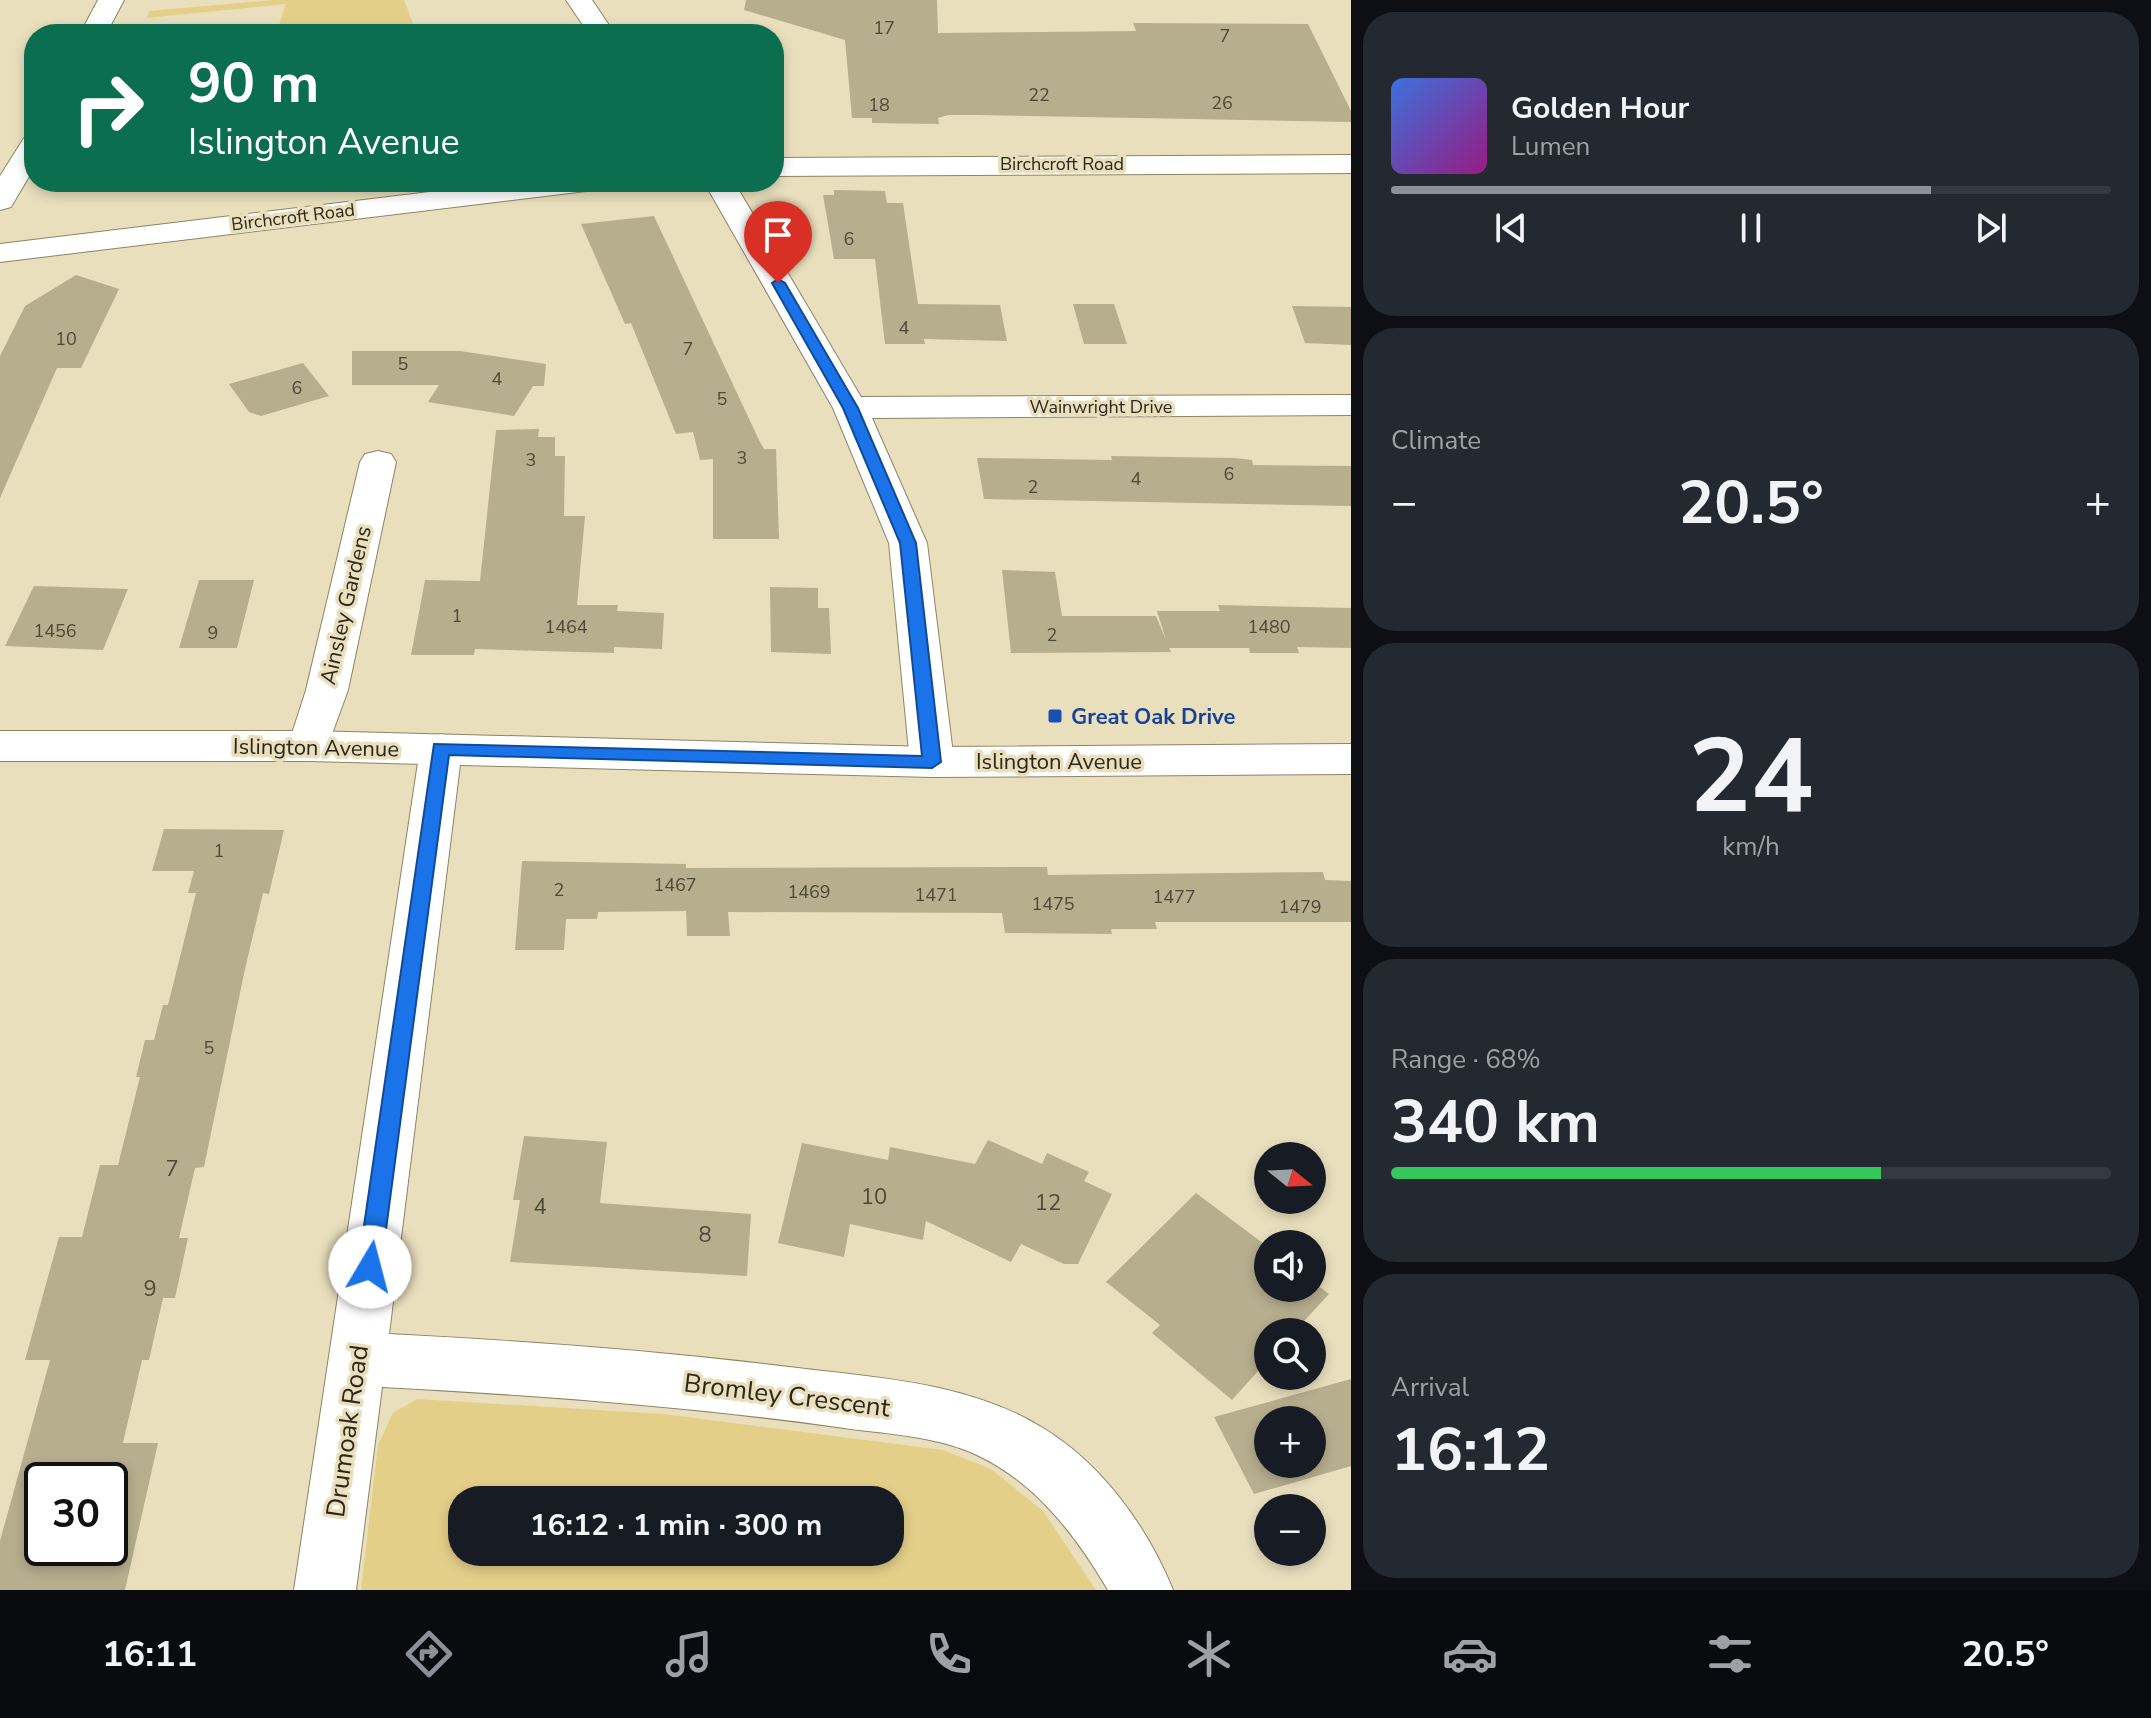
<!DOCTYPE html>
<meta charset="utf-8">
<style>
body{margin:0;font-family:"Nunito Sans",sans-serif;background:#242831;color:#f1f3f6;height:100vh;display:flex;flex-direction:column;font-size:30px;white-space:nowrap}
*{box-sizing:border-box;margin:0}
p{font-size:26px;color:#9ea1a6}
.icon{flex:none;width:44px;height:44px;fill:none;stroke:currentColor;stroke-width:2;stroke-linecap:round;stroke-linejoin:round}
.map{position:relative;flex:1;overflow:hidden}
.panel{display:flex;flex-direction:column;gap:12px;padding:12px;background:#0d0f14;width:800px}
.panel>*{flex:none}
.hud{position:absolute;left:24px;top:24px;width:760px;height:168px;border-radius:32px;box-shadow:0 4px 12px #0003;background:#0b6e4f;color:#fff;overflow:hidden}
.needle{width:52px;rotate:108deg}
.fabs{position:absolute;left:1254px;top:1142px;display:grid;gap:16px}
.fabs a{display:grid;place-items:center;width:72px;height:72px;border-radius:50%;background:#171b24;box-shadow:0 4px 12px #0003;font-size:40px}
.speed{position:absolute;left:24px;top:1462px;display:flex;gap:16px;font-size:40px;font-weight:700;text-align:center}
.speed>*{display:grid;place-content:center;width:104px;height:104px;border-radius:50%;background:#171b24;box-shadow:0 4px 12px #0003;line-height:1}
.speed .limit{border:4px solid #111;border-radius:12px;background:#fff;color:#111}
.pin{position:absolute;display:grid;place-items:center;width:68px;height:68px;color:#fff;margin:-82px -34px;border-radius:50% 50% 50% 0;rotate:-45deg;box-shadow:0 0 8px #0007}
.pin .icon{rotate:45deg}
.me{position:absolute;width:88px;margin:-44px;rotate:8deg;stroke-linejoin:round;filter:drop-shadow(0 0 6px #0008)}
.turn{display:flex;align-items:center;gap:28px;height:168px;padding:0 32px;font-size:36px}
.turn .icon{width:104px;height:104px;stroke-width:2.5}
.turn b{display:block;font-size:56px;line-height:68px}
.big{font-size:60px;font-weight:700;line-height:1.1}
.panel .widget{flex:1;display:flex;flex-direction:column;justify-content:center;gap:12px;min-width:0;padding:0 28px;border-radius:32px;background:#242831}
.panel .dial{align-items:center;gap:0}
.dial b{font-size:104px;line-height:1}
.song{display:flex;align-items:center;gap:24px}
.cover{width:96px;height:96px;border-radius:12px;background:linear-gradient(135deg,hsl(220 70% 55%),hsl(310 70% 35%))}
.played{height:8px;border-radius:4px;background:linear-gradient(90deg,#8c9099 75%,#363941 75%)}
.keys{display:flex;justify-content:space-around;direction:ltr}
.heat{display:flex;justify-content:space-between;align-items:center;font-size:44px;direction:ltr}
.charge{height:12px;border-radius:6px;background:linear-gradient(90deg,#34c759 68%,#363941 0)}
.trip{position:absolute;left:448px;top:1486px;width:456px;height:80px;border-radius:32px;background:#171b24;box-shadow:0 4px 12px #0003;font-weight:700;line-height:80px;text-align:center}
.tabs{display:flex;height:128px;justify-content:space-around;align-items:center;background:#090b0e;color:#9ea1a6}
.tabs .icon{width:56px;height:56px}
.tabs .active{color:#8c9099}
.tabs b{font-size:36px;color:#f1f3f6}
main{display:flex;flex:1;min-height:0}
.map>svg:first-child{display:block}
.green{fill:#e4cf89;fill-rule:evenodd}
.building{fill:#b7ae8e;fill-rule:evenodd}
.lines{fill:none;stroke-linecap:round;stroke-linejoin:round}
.minor-casing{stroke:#8d8464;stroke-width:2}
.major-casing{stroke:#8d8464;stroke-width:2}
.minor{fill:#fff;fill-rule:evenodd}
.major{fill:#fff;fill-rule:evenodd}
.route{fill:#1a73e8;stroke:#114b97;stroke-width:2}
.transit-dot{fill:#1a4fb4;stroke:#e9dfbd;stroke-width:3}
.labels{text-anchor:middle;stroke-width:7;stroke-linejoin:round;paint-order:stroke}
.number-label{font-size:18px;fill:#4e4937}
.far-street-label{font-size:18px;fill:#2b271a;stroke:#e9dfbd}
.street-label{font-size:22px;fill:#2b271a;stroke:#e9dfbd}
.transit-label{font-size:22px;font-weight:bold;fill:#164399;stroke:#e9dfbd;text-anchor:start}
.near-number-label{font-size:22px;fill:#4e4937}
.near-street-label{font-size:26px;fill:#2b271a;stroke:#e9dfbd}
</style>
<main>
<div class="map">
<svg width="1351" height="1590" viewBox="0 0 1351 1590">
<rect width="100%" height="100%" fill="#e9dfbd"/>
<path class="green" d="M273,0H404L417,34H276L286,4L147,18L149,11Z
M417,1399L664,1414L943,1450L991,1469L1043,1511L1096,1590H361L378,1445L393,1413ZM462,1500H890V1552H462Z"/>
<path class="building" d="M746,0H937L938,33L1136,31L1133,23L1308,24L1351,111V122L978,115H948L938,118L939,124L872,123V118H852L845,40L744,10Z
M834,190L885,191L887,203H903L918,304L1000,305L1007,341L924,339L925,344H885L875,259H834L823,195H834Z
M654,216L759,440L764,449H776L779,539H713V459L700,460L693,432L676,434L631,323L625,324L581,224Z
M76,275L119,289L81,368H57L0,498V356L25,306Z
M1073,304H1114L1127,344H1084Z
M1292,306L1351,307V345L1305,343Z
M352,351H460L546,364L544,386H533L514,416L428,402L439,385H352Z
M303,363L329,396L261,416L249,412L229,384Z
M539,429L538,437H555V456H565L564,516H585L577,605H618L617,611L664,613L662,649L614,647V653L475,649L474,655H411L425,580L480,581L496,430Z
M1111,456L1235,458L1252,460L1253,465L1351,466V506L984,499L977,458L1112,460Z
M1002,570L1055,572L1062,616H1156L1166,640L1157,611H1220L1218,605L1351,608V648L1297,647L1299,653H1250L1249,648H1169L1171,652L1011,653Z
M199,580H254L237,648H179Z
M34,586L128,589L103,650L5,646Z
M770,587L818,588V608H829L831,654L771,652Z
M164,829L284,830L269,894L263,893L245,969L204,1167L195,1168L179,1238H188L175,1298H163L149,1360H142L123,1443H158L125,1590H0V1541L50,1360H25L59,1237H82L100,1165H118L140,1077H136L145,1040H154L163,1005H168L196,893H188L194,871H152ZM42,1480H110V1548H42Z
M522,861L686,864V868L1047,867L1048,875L1323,872L1325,880L1351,881V922H1155L1157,929H1111L1112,934L1005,933L1002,913L728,912L730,936H687L686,911L598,912L597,919H566L564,950H515Z
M524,1136L607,1142L600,1203L751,1214L747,1276L510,1262L520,1200H513Z
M988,1140L1042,1164L1047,1153L1089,1172L1084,1181L1112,1194L1078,1264H1064L1021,1244L1011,1262L926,1221L923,1240L850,1224L844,1257L778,1243L802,1143L888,1160L890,1147L975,1164Z
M1196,1193L1268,1247V1288H1312V1281L1329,1294L1294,1332H1268V1360L1232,1400L1152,1333L1160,1325L1106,1282Z
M1351,1379V1466L1254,1494L1214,1417ZM1268,1420H1312V1464H1268Z"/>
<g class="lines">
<g class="minor-casing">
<path id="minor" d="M98,0H124L106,34H80Z
M566,0H592L615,34H589Z
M34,135V168L11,207L0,210V176L24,138Z
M1351,155V173L774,176V158Z
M512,182H601L596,188L586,191L0,262V244Z
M704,182H734L861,397L1351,395V415L872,418L927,543L954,762L947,773L932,777L917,773L910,762L889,543L833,408Z
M378,451L391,454L396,462L348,690L324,756L309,761L294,756L288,746L306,690L360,462L365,454Z
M441,734L456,739L462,749L389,1334C525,1341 662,1351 798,1368C881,1378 970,1383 1043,1428C1102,1464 1147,1526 1173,1590H1108C1076,1536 1037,1484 979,1456C937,1435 882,1434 837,1427C686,1406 534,1395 382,1387L356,1590H294L420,749L426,739Z"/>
</g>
<g class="major-casing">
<path id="major" d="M0,731H309L932,747L1351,744V774L932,777L309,761H0Z"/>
</g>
<use href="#minor" class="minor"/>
<use href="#major" class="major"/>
</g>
<path class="route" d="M778,279L785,283L858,408L916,543L941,762L932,768L449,755L381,1267L378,1274L370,1277L362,1274L358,1267L434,744L922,756L900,543L843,408L772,283Z"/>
<rect class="transit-dot" x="1047" y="708" width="16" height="16" rx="4"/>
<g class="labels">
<g class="number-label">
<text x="884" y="34">17</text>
<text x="1225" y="42">7</text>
<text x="1039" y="101">22</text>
<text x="1222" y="109">26</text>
<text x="879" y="111">18</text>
<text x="849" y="245">6</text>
<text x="904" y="334">4</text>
<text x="66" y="345">10</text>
<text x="688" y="355">7</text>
<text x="403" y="370">5</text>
<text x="497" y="385">4</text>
<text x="297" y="394">6</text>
<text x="722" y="405">5</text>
<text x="742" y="464">3</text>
<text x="531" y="466">3</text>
<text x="1229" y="480">6</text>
<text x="1136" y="485">4</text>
<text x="1033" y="493">2</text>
<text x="457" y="622">1</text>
<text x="566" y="633">1464</text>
<text x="1269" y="633">1480</text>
<text x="55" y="637">1456</text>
<text x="213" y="639">9</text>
<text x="1052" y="641">2</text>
<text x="219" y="857">1</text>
<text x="675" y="891">1467</text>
<text x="559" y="896">2</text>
<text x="809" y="898">1469</text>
<text x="936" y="901">1471</text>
<text x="1174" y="903">1477</text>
<text x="1053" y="910">1475</text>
<text x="1300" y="913">1479</text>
<text x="209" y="1054">5</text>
</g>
<g class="far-street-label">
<text x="1062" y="170">Birchcroft Road</text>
<text transform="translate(293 217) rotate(-7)" y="6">Birchcroft Road</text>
<text x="1101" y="413">Wainwright Drive</text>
</g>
<g class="street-label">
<text transform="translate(345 605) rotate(-77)" y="8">Ainsley Gardens</text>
<text transform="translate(316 747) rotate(1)" y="8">Islington Avenue</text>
<text x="1059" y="769">Islington Avenue</text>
</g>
<g class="transit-label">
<text x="1071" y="724">Great Oak Drive</text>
</g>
<g class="near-number-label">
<text x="172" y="1176">7</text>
<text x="874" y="1204">10</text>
<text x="1048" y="1210">12</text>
<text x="540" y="1214">4</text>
<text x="705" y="1242">8</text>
<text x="150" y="1296">9</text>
</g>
<g class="near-street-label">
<text transform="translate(787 1395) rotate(7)" y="9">Bromley Crescent</text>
<text transform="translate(347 1431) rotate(-82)" y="9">Drumoak Road</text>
</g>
</g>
</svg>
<div class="fabs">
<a><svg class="needle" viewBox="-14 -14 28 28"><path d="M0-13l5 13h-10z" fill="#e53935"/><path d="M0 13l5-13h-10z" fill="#9ea1a6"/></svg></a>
<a><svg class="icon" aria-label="sound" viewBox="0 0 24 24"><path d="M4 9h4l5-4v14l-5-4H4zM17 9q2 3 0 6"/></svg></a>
<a><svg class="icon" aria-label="search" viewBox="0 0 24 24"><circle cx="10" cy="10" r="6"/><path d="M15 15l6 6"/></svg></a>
<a>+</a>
<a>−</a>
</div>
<div class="speed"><div class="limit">30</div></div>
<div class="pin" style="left:778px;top:283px;background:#d93025"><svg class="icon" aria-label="arrive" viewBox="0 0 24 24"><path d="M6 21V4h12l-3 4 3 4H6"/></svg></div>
<svg class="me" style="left:370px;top:1267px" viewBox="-20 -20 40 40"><circle r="19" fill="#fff"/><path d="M0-13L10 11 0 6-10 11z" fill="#1a73e8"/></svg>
<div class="trip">16:12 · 1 min · 300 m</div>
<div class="hud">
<div class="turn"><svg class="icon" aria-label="right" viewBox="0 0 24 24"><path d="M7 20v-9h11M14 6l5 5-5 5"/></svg><div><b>90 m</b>Islington Avenue</div></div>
</div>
</div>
<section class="panel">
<div class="widget">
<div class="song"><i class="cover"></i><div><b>Golden Hour</b><p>Lumen</p></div></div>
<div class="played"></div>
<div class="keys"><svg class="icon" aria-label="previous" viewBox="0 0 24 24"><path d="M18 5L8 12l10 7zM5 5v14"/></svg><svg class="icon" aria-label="pause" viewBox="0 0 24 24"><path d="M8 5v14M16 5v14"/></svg><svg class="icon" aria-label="next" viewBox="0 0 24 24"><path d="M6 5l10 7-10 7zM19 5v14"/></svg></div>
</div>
<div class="widget"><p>Climate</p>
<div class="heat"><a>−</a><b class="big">20.5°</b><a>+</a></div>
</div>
<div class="widget dial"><b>24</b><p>km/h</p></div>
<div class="widget"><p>Range · 68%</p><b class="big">340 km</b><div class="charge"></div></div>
<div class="widget"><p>Arrival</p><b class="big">16:12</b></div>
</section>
</main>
<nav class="tabs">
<b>16:11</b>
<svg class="icon active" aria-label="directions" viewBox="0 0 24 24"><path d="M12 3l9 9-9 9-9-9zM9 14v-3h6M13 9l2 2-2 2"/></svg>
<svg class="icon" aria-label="music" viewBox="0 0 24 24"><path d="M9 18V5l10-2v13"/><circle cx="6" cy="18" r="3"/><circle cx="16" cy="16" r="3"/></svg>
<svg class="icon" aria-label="phone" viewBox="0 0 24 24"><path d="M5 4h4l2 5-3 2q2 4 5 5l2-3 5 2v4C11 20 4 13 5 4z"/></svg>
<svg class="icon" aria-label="climate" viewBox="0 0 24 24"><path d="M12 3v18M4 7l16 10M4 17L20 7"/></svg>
<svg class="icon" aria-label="car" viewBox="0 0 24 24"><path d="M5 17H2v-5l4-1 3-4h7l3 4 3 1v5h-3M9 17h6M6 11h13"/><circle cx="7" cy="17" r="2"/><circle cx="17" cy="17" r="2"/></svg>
<svg class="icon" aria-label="filters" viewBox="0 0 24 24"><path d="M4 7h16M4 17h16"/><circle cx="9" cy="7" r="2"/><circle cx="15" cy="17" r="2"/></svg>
<b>20.5°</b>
</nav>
